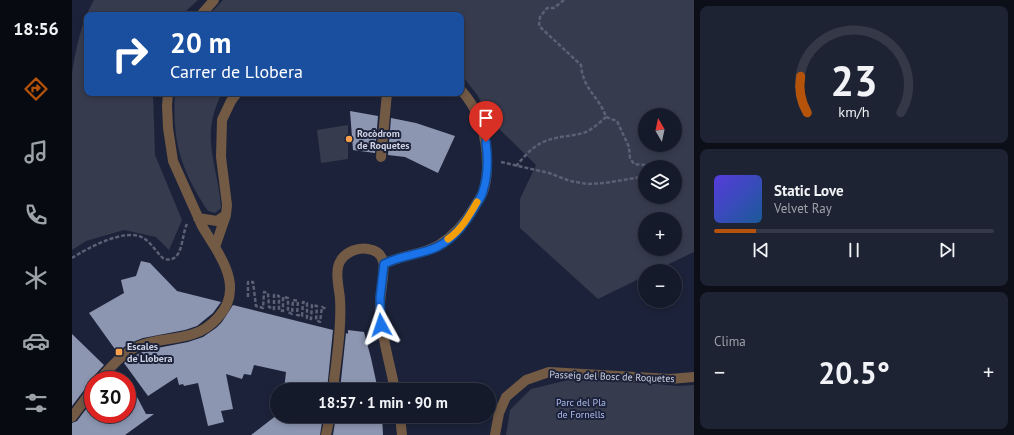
<!DOCTYPE html>
<html lang="es">
<meta charset="utf-8">
<style>
body{margin:0;font-family:"PT Sans",sans-serif;background:#1e2333;color:#f1f3f6;height:100vh;display:flex;flex-direction:column;font-size:15px;white-space:nowrap}
*{box-sizing:border-box;margin:0}
p{font-size:13px;color:#9da1a9}
.icon{flex:none;width:22px;height:22px;fill:none;stroke:currentColor;stroke-width:2;stroke-linecap:round;stroke-linejoin:round}
.map{position:relative;flex:1;overflow:hidden}
.side{display:flex;flex-direction:column;gap:6px;padding:6px;background:#0c0e18;width:320px}
.side>*{flex:none}
.guide{position:absolute;left:12px;top:12px;width:380px;height:84px;border-radius:8px;box-shadow:0 2px 6px #0003,0 0 0 1px #343847;background:#1a4fa0;color:#fff;overflow:hidden}
.needle{width:26px;rotate:351deg}
.fabs{position:absolute;left:566px;top:108px;display:grid;gap:8px}
.fabs a{display:grid;place-items:center;width:44px;height:44px;border-radius:50%;background:#151a2b;box-shadow:0 2px 6px #0003,0 0 0 1px #343847;font-size:20px}
.speed{position:absolute;left:12px;top:371px;display:flex;gap:8px;font-size:20px;font-weight:700;text-align:center}
.speed>*{display:grid;place-content:center;width:52px;height:52px;border-radius:50%;background:#151a2b;box-shadow:0 2px 6px #0003,0 0 0 1px #343847;line-height:1}
.speed .limit{border:6px solid #d22;background:#fff;color:#111}
.pin{position:absolute;display:grid;place-items:center;width:34px;height:34px;color:#fff;margin:-41px -17px;border-radius:50% 50% 50% 0;rotate:-45deg;box-shadow:0 0 4px #0007}
.pin .icon{rotate:45deg}
.me{position:absolute;width:44px;margin:-22px;rotate:355deg;stroke-linejoin:round;filter:drop-shadow(0 0 3px #0008)}
.turn{display:flex;align-items:center;gap:14px;height:84px;padding:0 20px;font-size:18px}
.turn .icon{width:52px;height:52px;stroke-width:2.5}
.turn b{display:block;font-size:28px;line-height:34px}
.big{font-size:30px;font-weight:700;line-height:1.1}
.side .widget{flex:1;display:flex;flex-direction:column;justify-content:center;gap:6px;min-width:0;padding:0 14px;border-radius:8px;background:#1e2333}
.side .dial{align-items:center;gap:0}
.dial svg{height:104px;overflow:visible;fill:none;stroke:#343847;stroke-width:7;stroke-linecap:round;text-anchor:middle}
.dial text{fill:#f1f3f6;stroke:none}
.song{display:flex;align-items:center;gap:12px}
.cover{width:48px;height:48px;border-radius:6px;background:linear-gradient(135deg,hsl(250 70% 55%),hsl(210 70% 35%))}
.played{height:4px;border-radius:2px;background:linear-gradient(90deg,#b45309 15%,#343847 15%)}
.keys{display:flex;justify-content:space-around;direction:ltr}
.heat{display:flex;justify-content:space-between;align-items:center;font-size:22px;direction:ltr}
.trip{position:absolute;left:198px;top:383px;width:226px;height:40px;border-radius:20px;background:#151a2b;box-shadow:0 2px 6px #0003,0 0 0 1px #343847;font-weight:700;line-height:40px;text-align:center}
main{display:flex;flex:1;min-height:0}
.menu{display:flex;flex-direction:column;width:72px;justify-content:space-around;align-items:center;background:#080a11;color:#9da1a9}
.menu .icon{width:28px;height:28px}
.menu .active{color:#b45309}
.menu b{font-size:18px;color:#f1f3f6}
.map>svg:first-child{display:block}
.green{fill:#363c4e;fill-rule:evenodd}
.building{fill:#8d96b1}
.lines{fill:none;stroke-linecap:round;stroke-linejoin:round}
.path{stroke:#5b6075;stroke-width:2.5;stroke-dasharray:4 2;stroke-linecap:butt}
.street{stroke:#725a45;stroke-width:10}
.route-casing{stroke:#114b97;stroke-width:10}
.route{stroke:#1a73e8;stroke-width:7}
.slow{stroke:#f59e0b;stroke-width:7}
.poi-dot{fill:#f8a04b;stroke:#1c2239;stroke-width:1.5}
.labels{text-anchor:middle;stroke-width:4;stroke-linejoin:round;paint-order:stroke}
.poi-label{font-size:10px;font-weight:bold;fill:#ced2e2;stroke:#1c2239;text-anchor:start}
.street-label{font-size:10px;fill:#ced2e2;stroke:#1c2239}
.park-label{font-size:10px;fill:#aebded;stroke:#1c2239}
</style>
<main>
<nav class="menu">
<b>18:56</b>
<svg class="icon active" aria-label="directions" viewBox="0 0 24 24"><path d="M12 3l9 9-9 9-9-9zM9 14v-3h6M13 9l2 2-2 2"/></svg>
<svg class="icon" aria-label="music" viewBox="0 0 24 24"><path d="M9 18V5l10-2v13"/><circle cx="6" cy="18" r="3"/><circle cx="16" cy="16" r="3"/></svg>
<svg class="icon" aria-label="phone" viewBox="0 0 24 24"><path d="M5 4h4l2 5-3 2q2 4 5 5l2-3 5 2v4C11 20 4 13 5 4z"/></svg>
<svg class="icon" aria-label="climate" viewBox="0 0 24 24"><path d="M12 3v18M4 7l16 10M4 17L20 7"/></svg>
<svg class="icon" aria-label="car" viewBox="0 0 24 24"><path d="M5 17H2v-5l4-1 3-4h7l3 4 3 1v5h-3M9 17h6M6 11h13"/><circle cx="7" cy="17" r="2"/><circle cx="17" cy="17" r="2"/></svg>
<svg class="icon" aria-label="filters" viewBox="0 0 24 24"><path d="M4 7h16M4 17h16"/><circle cx="9" cy="7" r="2"/><circle cx="15" cy="17" r="2"/></svg>
</nav>
<div class="map">
<svg width="622" height="435" viewBox="0 0 622 435">
<rect width="100%" height="100%" fill="#1c2239"/>
<path class="green" d="M22,0H126L113,12L112,15H15V93H81L83,155L110,220L97,250L84,237L52,230L14,241L0,250V73C4,49 9,21 22,0Z
M151,0H622V252L582,271H573V276L526,299L448,228V199L464,165L418,120L406,96L389,74V15H137ZM573,115H603V145H573ZM573,167H603V197H573ZM573,219H603V249H573Z
M103,93H150C127,138 146,163 149,208L143,213L136,211C109,170 100,142 103,93Z
M276,125V159L249,163L245,130Z
M496,380L559,382L607,386L622,385V435H434L438,410L459,389Z"/>
<path class="building" d="M278,111L306,116L303,153L281,150Z
M319,118L344,123L383,136L366,173L333,157L316,155Z
M69,261L78,263L105,291L149,302L141,313L125,326L113,330L71,338L58,343L45,352L17,313L52,293L49,280L64,276Z
M161,305L261,330L255,390H212L214,372L182,365L179,375L172,374L170,379L154,374L161,409L149,411L152,422L136,426L126,383L112,386L111,384L107,385L105,377L76,396L52,363L64,355L75,350L116,342L131,337L144,328L150,322Z
M276,330L292,332L299,358L306,390H268L274,333L276,334Z
M0,334L32,365L22,376L21,383L16,385L0,406Z
M55,378L74,414H82L53,435H0V423L5,421L21,400V414H55Z
M205,415V416H251L248,435H179Z
M264,416H310L311,435H261Z"/>
<g class="lines">
<path class="path" d="M492,0L482,8H475L468,17L467,26L509,65C511,90 527,96 534,117L545,121L557,147L558,158L562,164L573,165L574,167
M429,162L477,173L498,181L515,184L533,183L569,177L573,172
M444,166C451,158 459,148 469,143C483,136 497,137 511,133C520,130 527,123 534,117
M0,258C16,248 55,226 73,239C80,244 85,253 92,259C112,264 109,235 115,224
M176,297V282H181L184,306L191,308L192,292L196,293L197,307L202,309V295L207,296V310L211,311V297L216,298V312L220,314L221,300L226,301L225,315L230,316L231,302L235,303V318L239,319L240,305L245,306L244,320L248,322L250,307L254,309"/>
<path class="street" d="M129,15L142,0
M96,93L95,106L96,128L101,161L130,226L143,247
M309,157L315,93
M126,218L145,221L154,215
M312,264C329,255 350,255 367,245C383,235 394,222 403,206C406,201 409,197 411,192C414,184 415,174 415,165C415,137 408,111 389,90
M27,380C39,367 50,353 67,346C84,339 103,340 121,334C138,329 158,310 158,290C159,275 150,259 143,247L154,215L155,205L149,157L150,120L159,101L165,93
M261,390C264,360 270,329 268,299C267,287 262,270 269,260C274,252 286,247 296,249C303,250 309,253 311,261C314,269 307,297 308,309C309,336 318,363 323,390
M328,416L330,435
M0,417L21,389
M254,435L258,416
M423,435L427,413L434,397L454,380L477,372L598,379L622,377"/>
</g>
<g class="lines">
<g class="route-casing">
<path id="route" d="M309,325L308,298L312,264C329,255 348,255 365,247C383,238 394,222 404,205C407,200 410,196 411,191C416,176 416,158 414,142"/>
</g>
<use href="#route" class="route"/>
<path class="slow" d="M376,239C389,230 397,216 405,202"/>
</g>
<g class="poi-dot">
<circle cx="277" cy="139" r="4"/>
<rect x="43" y="348" width="8" height="8" rx="2"/>
</g>
<g class="labels">
<g class="poi-label">
<text x="285" y="137">Rocòdrom<tspan x="285" dy="12">de Roquetes</tspan></text>
<text x="55" y="350">Escales<tspan x="55" dy="12">de Llobera</tspan></text>
</g>
<g class="street-label">
<text transform="translate(540 376) rotate(2)" y="4">Passeig del Bosc de Roquetes</text>
</g>
<g class="park-label">
<text x="509" y="406">Parc del Pla<tspan x="509" dy="12">de Fornells</tspan></text>
</g>
</g>
</svg>
<div class="fabs">
<a><svg class="needle" viewBox="-14 -14 28 28"><path d="M0-13l5 13h-10z" fill="#e53935"/><path d="M0 13l5-13h-10z" fill="#9da1a9"/></svg></a>
<a><svg class="icon" aria-label="layers" viewBox="0 0 24 24"><path d="M12 4l9 5-9 5-9-5zM3 14l9 5 9-5"/></svg></a>
<a>+</a>
<a>−</a>
</div>
<div class="speed"><div class="limit">30</div></div>
<div class="pin" style="left:414px;top:142px;background:#d93025"><svg class="icon" aria-label="arrive" viewBox="0 0 24 24"><path d="M6 21V4h12l-3 4 3 4H6"/></svg></div>
<svg class="me" style="left:309px;top:325px" viewBox="-20 -20 40 40"><path d="M0-17L14 15 0 8-14 15z" fill="#1a73e8" stroke="#fff" stroke-width="4"/></svg>
<div class="trip">18:57 · 1 min · 90 m</div>
<div class="guide">
<div class="turn"><svg class="icon" aria-label="right" viewBox="0 0 24 24"><path d="M7 20v-9h11M14 6l5 5-5 5"/></svg><div><b>20 m</b>Carrer de Llobera</div></div>
</div>
</div>
<section class="side">
<div class="widget dial"><svg viewBox="0 0 100 80">
<path d="M14 69A42 42 0 1 1 86 69"/>
<path d="M14 69A42 42 0 0 1 9 41" stroke="#b45309"/>
<text x="50" y="56" font-size="32" font-weight="700">23</text>
<text x="50" y="72" font-size="11">km/h</text>
</svg></div>
<div class="widget">
<div class="song"><i class="cover"></i><div><b>Static Love</b><p>Velvet Ray</p></div></div>
<div class="played"></div>
<div class="keys"><svg class="icon" aria-label="previous" viewBox="0 0 24 24"><path d="M18 5L8 12l10 7zM5 5v14"/></svg><svg class="icon" aria-label="pause" viewBox="0 0 24 24"><path d="M8 5v14M16 5v14"/></svg><svg class="icon" aria-label="next" viewBox="0 0 24 24"><path d="M6 5l10 7-10 7zM19 5v14"/></svg></div>
</div>
<div class="widget"><p>Clima</p>
<div class="heat"><a>−</a><b class="big">20.5°</b><a>+</a></div>
</div>
</section>
</main>
